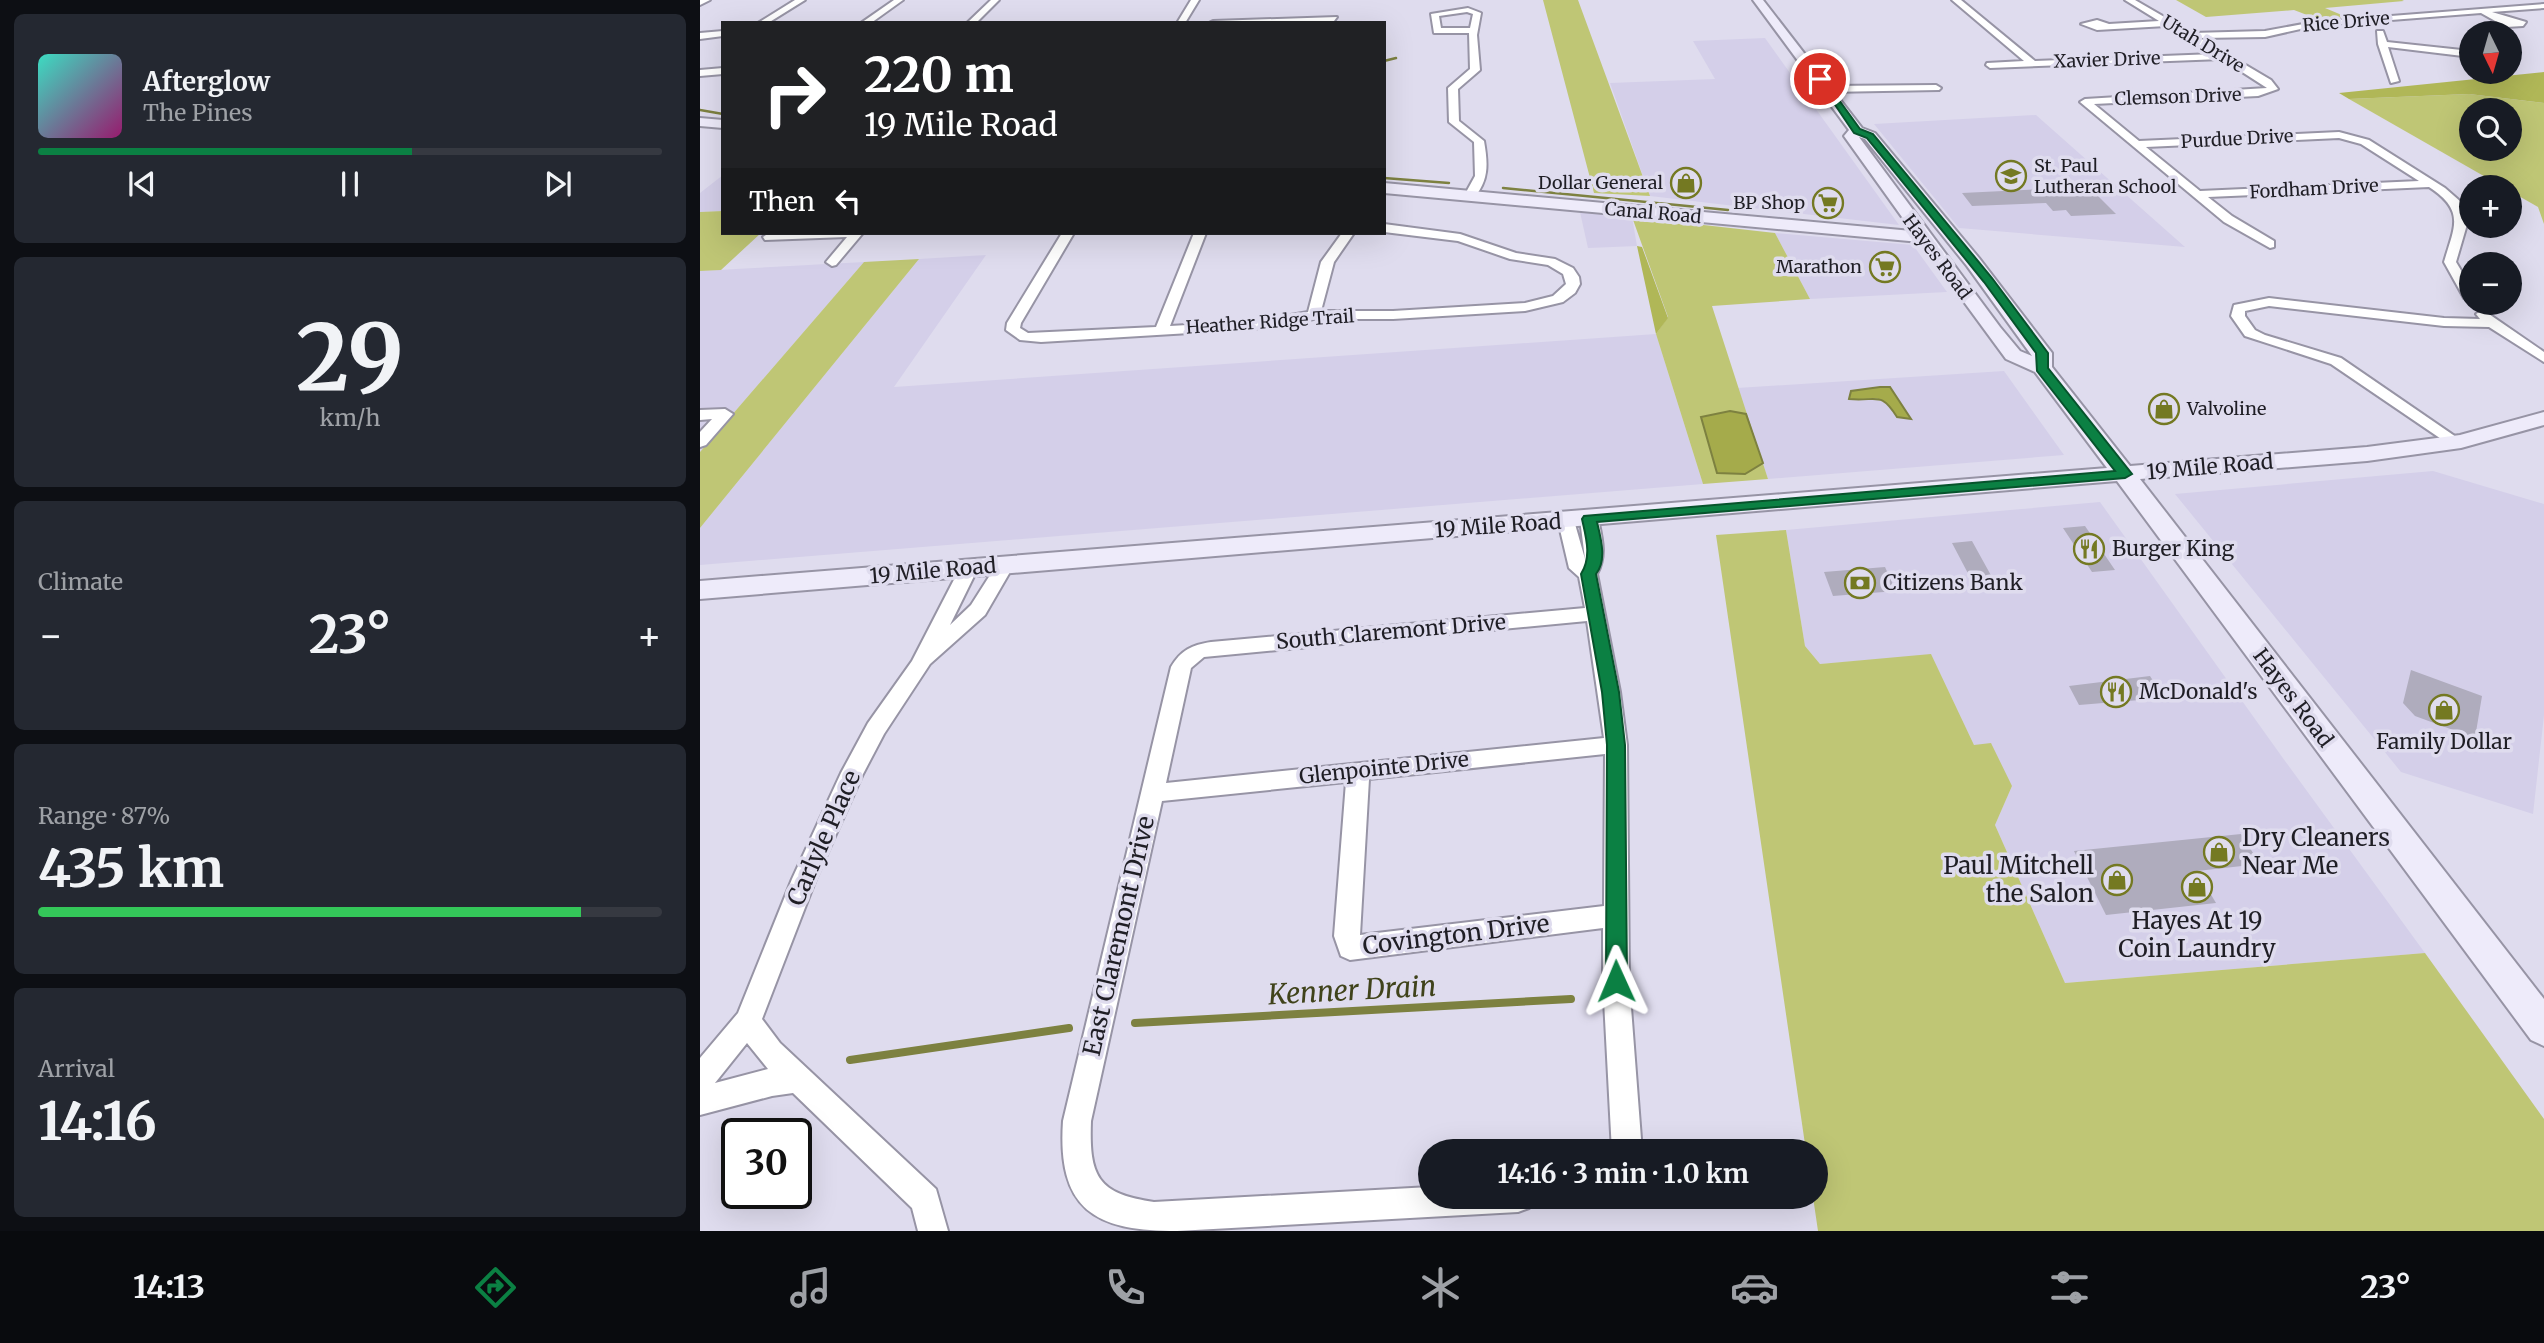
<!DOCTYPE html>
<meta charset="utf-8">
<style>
body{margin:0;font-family:Merriweather,serif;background:#242831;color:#f1f3f6;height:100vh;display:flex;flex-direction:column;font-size:26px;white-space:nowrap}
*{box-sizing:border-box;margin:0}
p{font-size:23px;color:#9ea1a6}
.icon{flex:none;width:38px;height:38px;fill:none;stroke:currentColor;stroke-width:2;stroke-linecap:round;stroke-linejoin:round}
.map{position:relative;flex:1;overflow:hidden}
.drawer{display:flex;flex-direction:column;gap:14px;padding:14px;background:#0d0f14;width:700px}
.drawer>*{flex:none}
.top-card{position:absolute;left:21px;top:21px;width:665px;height:214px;border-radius:0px;box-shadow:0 7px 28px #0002;background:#202124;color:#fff;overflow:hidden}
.needle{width:46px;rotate:175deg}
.controls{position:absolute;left:1759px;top:21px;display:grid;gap:14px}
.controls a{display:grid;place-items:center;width:63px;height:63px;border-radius:50%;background:#171b24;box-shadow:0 7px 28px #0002;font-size:35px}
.speed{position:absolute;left:21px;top:1118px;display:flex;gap:14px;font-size:35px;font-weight:700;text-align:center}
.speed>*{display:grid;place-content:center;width:91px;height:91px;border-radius:50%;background:#171b24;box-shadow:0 7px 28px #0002;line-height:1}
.speed .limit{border:4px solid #111;border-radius:10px;background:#fff;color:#111}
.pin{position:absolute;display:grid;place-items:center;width:60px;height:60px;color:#fff;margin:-30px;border:4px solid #fff;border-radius:50%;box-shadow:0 2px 7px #0007}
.me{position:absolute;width:77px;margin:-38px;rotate:359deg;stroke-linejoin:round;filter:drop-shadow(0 0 5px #0008)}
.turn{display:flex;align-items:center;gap:24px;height:147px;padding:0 28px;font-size:32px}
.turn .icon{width:91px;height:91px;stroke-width:2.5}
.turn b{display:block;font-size:49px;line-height:60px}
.then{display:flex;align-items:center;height:66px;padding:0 28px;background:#0003;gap:14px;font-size:26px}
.big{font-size:52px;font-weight:700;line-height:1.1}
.drawer .card{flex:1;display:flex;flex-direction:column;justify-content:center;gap:10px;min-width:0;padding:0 24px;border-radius:10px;background:#242831}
.drawer .dial{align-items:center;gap:0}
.dial b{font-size:91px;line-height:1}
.song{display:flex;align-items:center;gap:21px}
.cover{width:84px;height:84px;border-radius:10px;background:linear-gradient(135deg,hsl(170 70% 55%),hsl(320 70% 35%))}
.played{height:7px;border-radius:4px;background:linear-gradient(90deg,#0b8043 60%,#363941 60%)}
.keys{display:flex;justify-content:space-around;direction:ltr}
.heat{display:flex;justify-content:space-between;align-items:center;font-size:38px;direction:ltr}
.charge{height:10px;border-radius:5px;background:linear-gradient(90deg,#34c759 87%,#363941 0)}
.trip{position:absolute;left:718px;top:1139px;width:410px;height:70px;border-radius:35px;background:#171b24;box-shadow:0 7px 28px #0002;font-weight:700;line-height:70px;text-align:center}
.tab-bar{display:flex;height:112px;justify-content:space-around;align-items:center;background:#090b0e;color:#9ea1a6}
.tab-bar .icon{width:49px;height:49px}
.tab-bar .selected{color:#0b8043}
.tab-bar b{font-size:32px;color:#f1f3f6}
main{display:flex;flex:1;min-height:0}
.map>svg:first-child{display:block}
.built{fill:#d4cfe9}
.green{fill:#bfc675;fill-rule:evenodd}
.forest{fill:#b0b757}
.water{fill:#a5ab4b;stroke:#7d8140;stroke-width:2}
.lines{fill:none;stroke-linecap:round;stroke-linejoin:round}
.stream-far1{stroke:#7d8140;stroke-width:2.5}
.stream{stroke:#7d8140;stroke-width:8}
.building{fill:#afacbd}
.street-casing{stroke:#9794a5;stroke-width:4}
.secondary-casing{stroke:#9794a5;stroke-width:4}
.street{fill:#fff;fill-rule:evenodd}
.secondary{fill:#eeebfa;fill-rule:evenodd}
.route{fill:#0b8043;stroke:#07532c;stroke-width:2}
.labels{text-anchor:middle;stroke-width:7;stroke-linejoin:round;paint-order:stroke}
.far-street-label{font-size:18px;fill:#1f1e25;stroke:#dfdcee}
.far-poi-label{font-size:18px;fill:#1f1e25;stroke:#dfdcee;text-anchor:end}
.street-label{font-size:21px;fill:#1f1e25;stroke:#dfdcee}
.poi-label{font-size:21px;fill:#1f1e25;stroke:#dfdcee;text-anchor:start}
.near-street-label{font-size:24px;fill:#1f1e25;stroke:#dfdcee}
.near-poi-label{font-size:24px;fill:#1f1e25;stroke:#dfdcee;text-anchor:start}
.near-water-label{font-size:28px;font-style:italic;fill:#40431b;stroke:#dfdcee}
</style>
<main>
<section class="drawer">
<div class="card">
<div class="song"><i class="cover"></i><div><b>Afterglow</b><p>The Pines</p></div></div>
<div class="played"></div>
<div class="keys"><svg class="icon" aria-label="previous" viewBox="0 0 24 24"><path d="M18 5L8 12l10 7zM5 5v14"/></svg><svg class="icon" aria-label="pause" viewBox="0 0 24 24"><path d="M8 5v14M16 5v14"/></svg><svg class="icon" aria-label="next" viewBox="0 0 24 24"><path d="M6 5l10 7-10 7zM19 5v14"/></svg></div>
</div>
<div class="card dial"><b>29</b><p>km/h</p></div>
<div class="card"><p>Climate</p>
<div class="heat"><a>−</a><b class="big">23°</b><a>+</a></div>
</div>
<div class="card"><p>Range · 87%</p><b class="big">435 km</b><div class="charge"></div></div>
<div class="card"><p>Arrival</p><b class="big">14:16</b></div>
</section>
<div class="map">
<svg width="1844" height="1231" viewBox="0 0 1844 1231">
<rect width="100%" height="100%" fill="#dfdcee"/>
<path class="built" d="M1065,38L1199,225L950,196L910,83L1015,79L993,41Z
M1336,115L1485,247L1259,228L1174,124Z
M23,175V211L0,212V193Z
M880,212L932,217L937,246L888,248Z
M1075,233L1213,245L1247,292L1110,299Z
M286,255L194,387L956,334L1003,484L0,565V528L219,259Z
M164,262L0,452V271Z
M1304,371L1364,455L1068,479L1037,388Z
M1733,471L1844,504V715L1833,814L1701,772L1475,494Z
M1400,502L1585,761L1725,953L1365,983L1295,825L1312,786L1274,745L1231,655L1120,664L1105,646L1086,530Z"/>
<path class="green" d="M843,0H878L950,196L894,193Z
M1476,0H1702L1704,1L1625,8L1649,18L1620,20L1594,10L1506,17Z
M1769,94L1844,103V224L1838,207L1810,191V187H1803L1649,99ZM1771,110H1810V149H1771Z
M23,211V233H61L21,270L0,271V212Z
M932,217L1075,233L1110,299L1012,306L1068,479L1003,484L956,334L968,317Z
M219,259L0,528V452L164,262Z
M1086,530L1105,646L1120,664L1231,654L1274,745L1291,743L1312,786L1295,825L1365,983L1725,953L1844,1119V1231H1118L1113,1197L1115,1152L1106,1151L1016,535Z"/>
<path class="forest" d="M1844,72V103L1769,94L1649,99L1639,93Z
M937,246L942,247L968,318L956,334Z"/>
<path class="water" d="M1180,387H1190L1211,419L1197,417C1180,390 1177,402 1149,399L1151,391Z
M1030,411L1046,414L1063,463L1045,474L1017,473L1001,417Z"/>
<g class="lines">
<path class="stream-far1" d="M684,61L696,58
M0,110L23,114
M684,178L749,183
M803,188L1028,210"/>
<path class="stream" d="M435,1023L871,999
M150,1060L369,1028"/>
</g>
<path class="building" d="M1347,189L1354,196L1396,194L1416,214L1371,216L1366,210L1353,211L1346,203L1272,206L1262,193Z
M1385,526L1415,570L1392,572L1363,528Z
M1272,541L1293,579L1272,581L1252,543Z
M1185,567L1196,591L1133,596L1124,572Z
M1711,670L1782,696L1775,738L1715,716L1703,703Z
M1450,676L1464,698L1379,705L1369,686Z
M1541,834L1560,864L1497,871L1516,903L1406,915L1374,851Z"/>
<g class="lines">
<g class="street-casing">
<path id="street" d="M0,0H10L0,5Z
M95,0H105L68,23H58Z
M194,0H203L171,23H161Z
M291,0H299L276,23H267Z
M491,0H499L485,23H477Z
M1252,0H1261L1335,61L1514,54L1466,26L1397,30L1381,24L1397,20L1409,24L1459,21L1425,0H1435L1492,33L1565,31L1614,22L1844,4V8L1792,12L1826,22L1823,26L1806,27L1781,13L1614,26L1565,37L1500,38L1571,80L1578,89L1558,96L1394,104L1439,141L1639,132L1669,140L1745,188L1761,202L1768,221L1756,262L1771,287V302L1764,298L1744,262C1754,227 1766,211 1729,187L1508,197L1532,216L1574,241V247L1570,248L1524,222L1380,102L1385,99L1567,88L1522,59L1290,68L1286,65L1287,63L1324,61ZM1639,138L1661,144L1719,181L1500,191L1446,147Z
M768,8L781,13L777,35L780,70L758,89L759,121L784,141C788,164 789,180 774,198L770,199L764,196L775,176L774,142L749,122L748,88L770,69L769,33H734L731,14ZM767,12L773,14L770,28H741L739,16Z
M637,17L634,21L509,23L513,21Z
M23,31V36L0,39V33Z
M1677,31H1683L1687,42L1771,51V57L1688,47L1699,81L1691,83L1678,44Z
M23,68V74L0,76V70Z
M1236,85L1241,88L1239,90L1128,92L1123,89L1128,86Z
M684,224L760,234L816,253L855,259L873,268L879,277L880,284L875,293L863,302L825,311L693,319H614L556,329L341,342L320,340L306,330L307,323L362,233H374L321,323L320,328L328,333L456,327L494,233H506L470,326L556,321L608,312L621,262L642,233H654L634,262L621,311H693L825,303L853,296L866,284L863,274L848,265L810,259L758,241L684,232Z
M69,233H163L136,265L132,266L126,262L147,237L65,240L63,237Z
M1569,298L1744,318L1780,319L1776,314L1783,310L1844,352V362L1789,327L1744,326L1569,306L1545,311V316L1555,330L1565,335L1641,358L1759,439L1761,442L1759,445L1753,447L1631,364L1545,336L1531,316L1534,305Z
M25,409L33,414L6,445L0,447V432L12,419L0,420V410Z
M889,514L898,519C902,538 907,556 897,574L920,692L927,745L929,981L942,1152H912L903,981V928L650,960L641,956L634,936L646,782L462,801L391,1121C389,1176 397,1194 454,1202L730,1187V1197H833L829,1208L818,1212L477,1231C394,1231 357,1209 363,1121L471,667C481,650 492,645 511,642L885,608L879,577L869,568L858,521L861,517H873L885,559L880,519ZM887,621L904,738L466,783L491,668L504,657ZM905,754L904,906L660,935L669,779Z
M305,559L314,565L285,615L230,664L184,734L163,774L116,879L62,1019L80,1043L236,1189L248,1231H218L212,1208L93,1093L72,1096L0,1115V1058L38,1013L92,879L141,773L168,723L212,661L260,568L269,562L278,568L250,625L271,605L299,561ZM47,1043L68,1069L15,1083Z"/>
</g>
<g class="secondary-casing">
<path id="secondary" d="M1053,0H1063L1162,128L1175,133L1279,258L1352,353V367L1430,466L1667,447L1760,435L1844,412V425L1761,448L1667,461L1440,479L1844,999V1046L1831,1040L1417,481L0,599V581L1407,468L1335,372L1306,359L1220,242L684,193V183L1212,231L1144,136L1149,130ZM1159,137L1165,139L1267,266L1332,356L1320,351L1300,327Z
M0,118L23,120V128L0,126Z"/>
</g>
<use href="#street" class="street"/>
<use href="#secondary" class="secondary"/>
</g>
<path class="route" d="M1117,78H1123L1160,129L1173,134L1292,278L1348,353V368L1432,474L1425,478L897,522C901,539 907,560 896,574L919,692L925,745L927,981L924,988L916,991L909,988L906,981L907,745L902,692L881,574C892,557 886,537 882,519L884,516L1415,471L1337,371L1336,353L1284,282L1167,138L1154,133Z"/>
<defs>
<g id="school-ring" transform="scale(1.575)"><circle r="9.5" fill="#dfdcee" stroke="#747922" stroke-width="1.5"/><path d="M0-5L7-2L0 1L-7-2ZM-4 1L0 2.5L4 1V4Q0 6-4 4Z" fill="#747922"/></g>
<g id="shop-ring" transform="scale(1.575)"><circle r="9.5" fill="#dfdcee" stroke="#747922" stroke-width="1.5"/><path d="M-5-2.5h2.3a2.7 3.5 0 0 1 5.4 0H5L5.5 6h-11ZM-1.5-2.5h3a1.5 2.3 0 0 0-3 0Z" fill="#747922"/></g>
<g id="supermarket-ring" transform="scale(1.575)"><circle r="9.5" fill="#dfdcee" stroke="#747922" stroke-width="1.5"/><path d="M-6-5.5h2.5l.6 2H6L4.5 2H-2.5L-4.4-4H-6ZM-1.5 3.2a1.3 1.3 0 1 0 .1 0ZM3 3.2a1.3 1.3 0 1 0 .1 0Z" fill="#747922"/></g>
<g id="restaurant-ring" transform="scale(1.575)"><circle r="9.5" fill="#dfdcee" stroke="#747922" stroke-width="1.5"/><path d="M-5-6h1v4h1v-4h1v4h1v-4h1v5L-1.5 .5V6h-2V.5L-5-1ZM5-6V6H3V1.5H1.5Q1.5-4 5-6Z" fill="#747922"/></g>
<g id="bank-ring" transform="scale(1.575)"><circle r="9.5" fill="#dfdcee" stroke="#747922" stroke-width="1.5"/><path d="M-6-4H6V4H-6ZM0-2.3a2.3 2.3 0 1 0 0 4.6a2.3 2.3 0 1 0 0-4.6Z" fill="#747922"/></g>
</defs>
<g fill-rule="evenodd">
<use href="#school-ring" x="1311" y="176"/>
<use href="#shop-ring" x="986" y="183"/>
<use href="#supermarket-ring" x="1128" y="203"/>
<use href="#supermarket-ring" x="1185" y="267"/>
<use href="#shop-ring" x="1464" y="409"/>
<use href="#restaurant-ring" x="1389" y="549"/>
<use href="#bank-ring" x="1160" y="583"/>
<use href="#restaurant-ring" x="1416" y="692"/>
<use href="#shop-ring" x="1744" y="710"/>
<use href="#shop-ring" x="1519" y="852"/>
<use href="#shop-ring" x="1417" y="880"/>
<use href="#shop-ring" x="1497" y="887"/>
</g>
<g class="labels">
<g class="far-street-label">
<text transform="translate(1646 22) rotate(-5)" y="6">Rice Drive</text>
<text transform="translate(1503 44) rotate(31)" y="6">Utah Drive</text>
<text transform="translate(1407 60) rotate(-2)" y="6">Xavier Drive</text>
<text transform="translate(1478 97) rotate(-2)" y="6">Clemson Drive</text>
<text transform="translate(1537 139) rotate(-3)" y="6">Purdue Drive</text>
<text transform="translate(1614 189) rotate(-3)" y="6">Fordham Drive</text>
<text transform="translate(953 213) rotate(5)" y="6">Canal Road</text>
<text transform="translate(1237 257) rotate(53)" y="6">Hayes Road</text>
<text transform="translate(570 322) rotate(-4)" y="6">Heather Ridge Trail</text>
</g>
<g class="far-poi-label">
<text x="1334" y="172" text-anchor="start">St. Paul<tspan x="1334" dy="21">Lutheran School</tspan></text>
<text x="963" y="189">Dollar General</text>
<text x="1105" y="209">BP Shop</text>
<text x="1162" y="273">Marathon</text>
<text x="1487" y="415" text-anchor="start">Valvoline</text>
</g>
<g class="street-label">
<text transform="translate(1510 467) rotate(-5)" y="7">19 Mile Road</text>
<text transform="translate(798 526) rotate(-4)" y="7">19 Mile Road</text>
<text transform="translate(233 571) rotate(-5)" y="7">19 Mile Road</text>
<text transform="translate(691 632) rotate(-5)" y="7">South Claremont Drive</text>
<text transform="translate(1593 698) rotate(53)" y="7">Hayes Road</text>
<text transform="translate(684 768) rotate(-6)" y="7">Glenpointe Drive</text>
</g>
<g class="poi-label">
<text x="1412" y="556">Burger King</text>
<text x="1183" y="590">Citizens Bank</text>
<text x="1439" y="699">McDonald's</text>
<text x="1744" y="749" text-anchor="middle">Family Dollar</text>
</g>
<g class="near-street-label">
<text transform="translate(124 838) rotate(-66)" y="8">Carlyle Place</text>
<text transform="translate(756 935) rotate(-7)" y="8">Covington Drive</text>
<text transform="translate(419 936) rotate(-77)" y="8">East Claremont Drive</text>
</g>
<g class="near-poi-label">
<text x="1542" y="846">Dry Cleaners<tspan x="1542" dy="28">Near Me</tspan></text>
<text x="1394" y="874" text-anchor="end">Paul Mitchell<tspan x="1394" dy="28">the Salon</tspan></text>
<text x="1497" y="929" text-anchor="middle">Hayes At 19<tspan x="1497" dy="28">Coin Laundry</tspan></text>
</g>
<g class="near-water-label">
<text transform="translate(652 990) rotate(-3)" y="10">Kenner Drain</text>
</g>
</g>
</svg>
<div class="controls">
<a><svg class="needle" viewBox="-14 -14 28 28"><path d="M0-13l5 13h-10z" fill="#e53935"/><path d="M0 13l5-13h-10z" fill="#9ea1a6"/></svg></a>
<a><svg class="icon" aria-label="search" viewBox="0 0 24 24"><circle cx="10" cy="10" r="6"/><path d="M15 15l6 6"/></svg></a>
<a>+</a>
<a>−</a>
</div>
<div class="speed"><div class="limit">30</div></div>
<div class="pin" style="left:1120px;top:79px;background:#d93025"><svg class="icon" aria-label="arrive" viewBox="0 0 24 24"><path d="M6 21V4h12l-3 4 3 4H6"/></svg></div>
<svg class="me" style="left:916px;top:981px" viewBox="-20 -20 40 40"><path d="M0-17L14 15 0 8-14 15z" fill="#0b8043" stroke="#fff" stroke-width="4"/></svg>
<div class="trip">14:16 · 3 min · 1.0 km</div>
<div class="top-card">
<div class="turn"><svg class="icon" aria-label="right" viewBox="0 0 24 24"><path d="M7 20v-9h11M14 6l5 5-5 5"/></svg><div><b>220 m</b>19 Mile Road</div></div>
<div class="then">Then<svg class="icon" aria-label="left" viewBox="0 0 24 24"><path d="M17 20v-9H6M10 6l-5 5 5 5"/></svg></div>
</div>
</div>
</main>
<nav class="tab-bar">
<b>14:13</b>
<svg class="icon selected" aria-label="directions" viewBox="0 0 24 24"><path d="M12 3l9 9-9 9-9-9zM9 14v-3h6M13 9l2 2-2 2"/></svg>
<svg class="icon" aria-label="music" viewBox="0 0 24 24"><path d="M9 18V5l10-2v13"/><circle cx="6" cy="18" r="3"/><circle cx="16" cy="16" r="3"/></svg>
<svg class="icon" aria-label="phone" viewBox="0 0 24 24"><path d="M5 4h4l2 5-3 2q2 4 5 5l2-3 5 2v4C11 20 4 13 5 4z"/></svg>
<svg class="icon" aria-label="climate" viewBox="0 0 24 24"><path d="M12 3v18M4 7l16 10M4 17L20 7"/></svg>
<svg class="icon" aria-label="car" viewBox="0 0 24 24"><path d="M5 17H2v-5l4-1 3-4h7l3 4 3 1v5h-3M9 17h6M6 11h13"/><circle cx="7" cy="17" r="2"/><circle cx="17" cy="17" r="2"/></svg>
<svg class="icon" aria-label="filters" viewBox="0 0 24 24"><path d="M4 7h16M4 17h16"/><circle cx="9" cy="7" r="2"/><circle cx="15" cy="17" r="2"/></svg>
<b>23°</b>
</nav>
